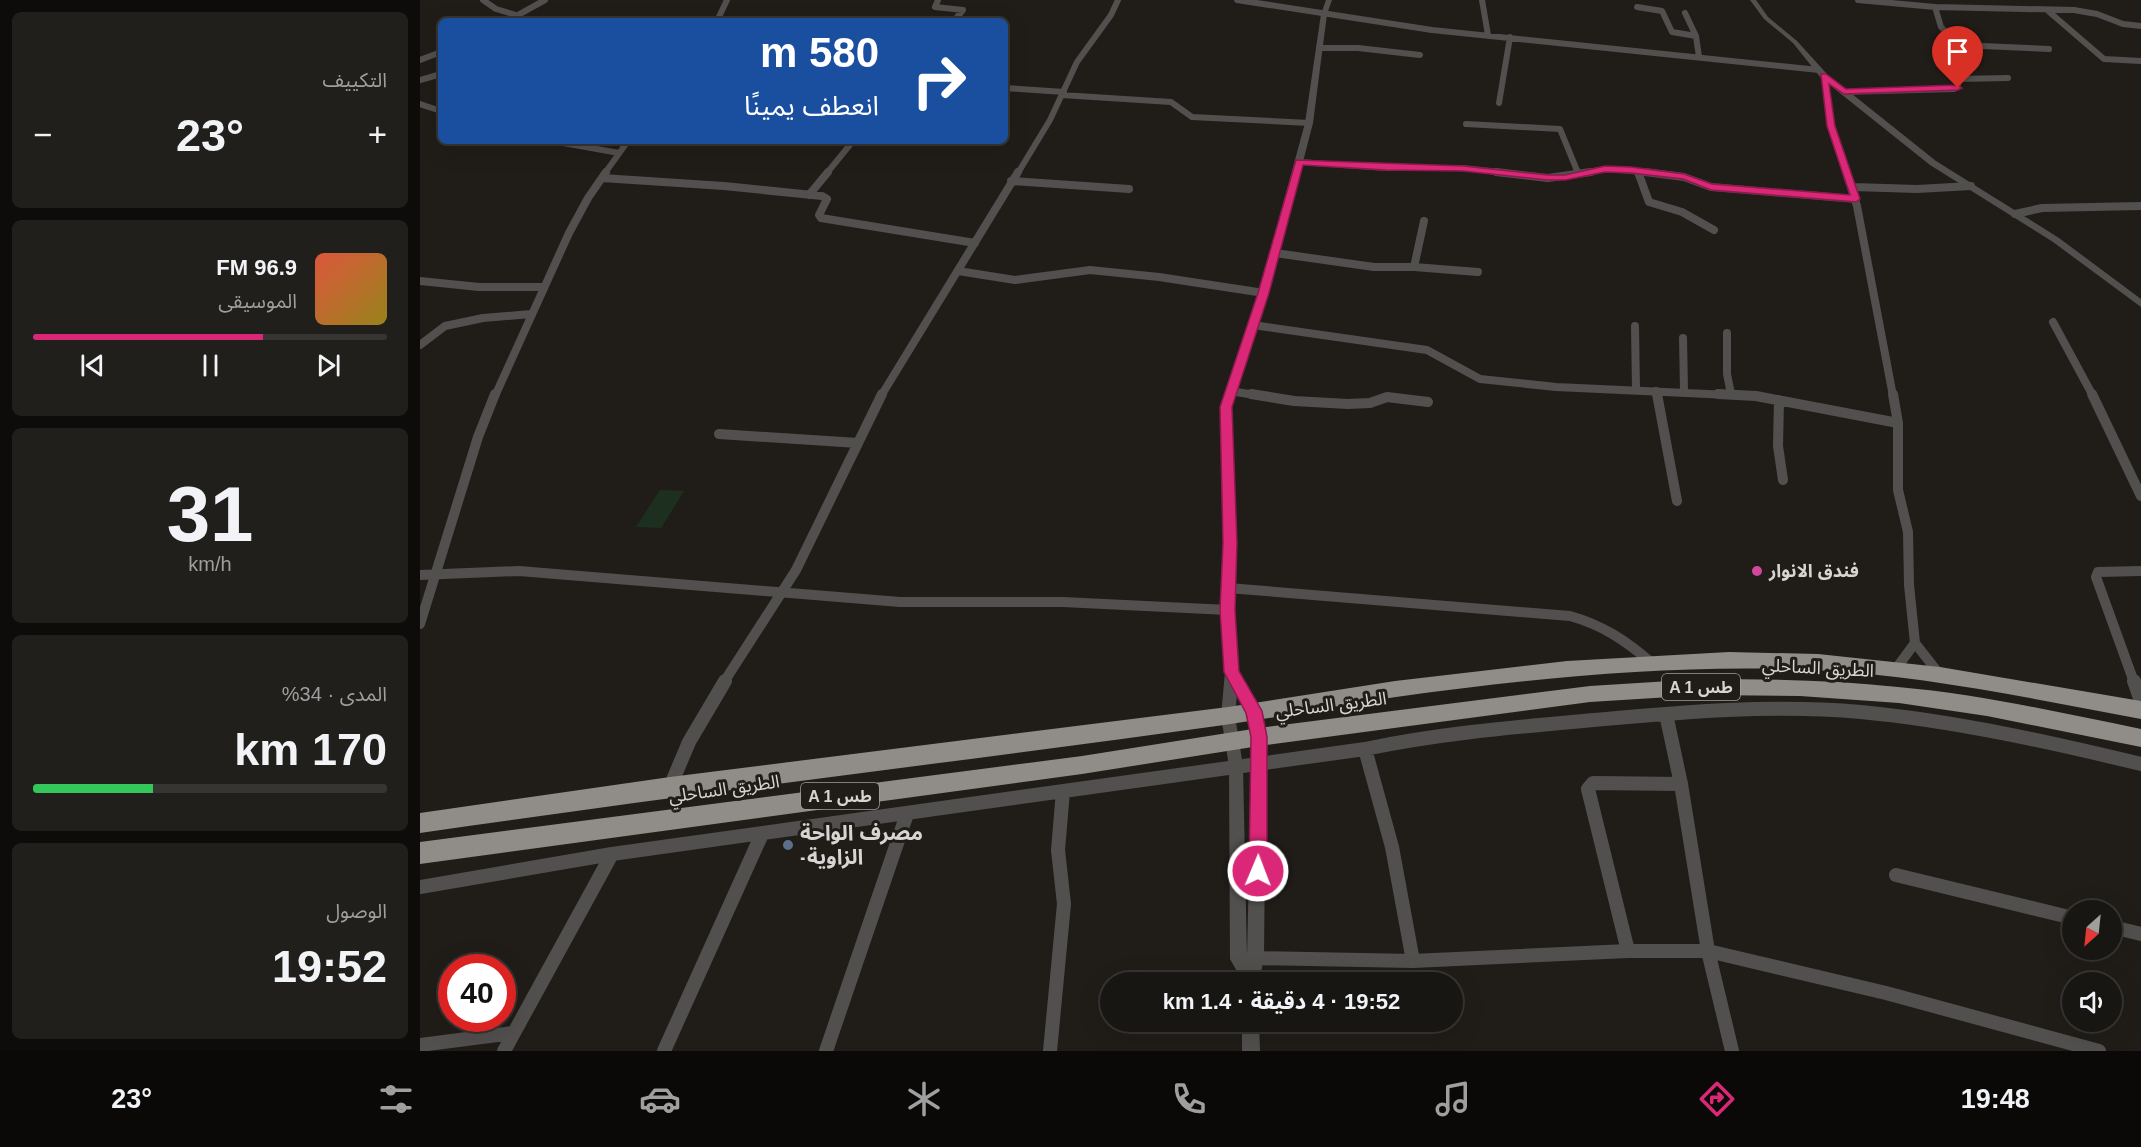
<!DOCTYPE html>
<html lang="ar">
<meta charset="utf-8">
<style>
body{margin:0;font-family:Helvetica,"Noto Sans Arabic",sans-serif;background:#211f1c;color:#f1f3f6;direction:rtl;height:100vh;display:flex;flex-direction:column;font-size:22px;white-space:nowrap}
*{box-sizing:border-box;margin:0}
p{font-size:20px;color:#9f9fa0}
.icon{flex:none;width:33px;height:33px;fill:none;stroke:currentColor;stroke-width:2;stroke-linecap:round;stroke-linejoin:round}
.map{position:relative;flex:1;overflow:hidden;direction:ltr}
.sheet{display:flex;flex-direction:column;gap:12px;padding:12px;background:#0d0c0a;width:420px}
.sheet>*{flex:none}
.top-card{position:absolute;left:18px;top:18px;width:570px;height:126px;border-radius:9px;box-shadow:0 6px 24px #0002,0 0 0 2px #363533;direction:rtl;background:#1a4fa0;color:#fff;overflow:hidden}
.needle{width:39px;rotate:207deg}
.tools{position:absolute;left:1642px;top:900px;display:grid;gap:12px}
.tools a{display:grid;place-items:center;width:60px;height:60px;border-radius:50%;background:#181613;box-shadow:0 6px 24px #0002,0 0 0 2px #363533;font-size:30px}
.speed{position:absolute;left:18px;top:954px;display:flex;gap:12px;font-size:30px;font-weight:700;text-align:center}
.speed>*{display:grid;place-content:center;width:78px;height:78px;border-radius:50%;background:#181613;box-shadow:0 6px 24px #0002,0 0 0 2px #363533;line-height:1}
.speed .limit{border:9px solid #d22;background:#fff;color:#111}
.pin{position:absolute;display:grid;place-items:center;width:51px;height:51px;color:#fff;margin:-62px -26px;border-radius:50% 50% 50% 0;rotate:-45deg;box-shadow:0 0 6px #0007}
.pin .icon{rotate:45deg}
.me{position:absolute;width:66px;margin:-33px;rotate:1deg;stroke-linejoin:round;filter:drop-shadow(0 0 4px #0008)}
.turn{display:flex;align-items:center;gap:21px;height:126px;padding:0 30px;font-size:27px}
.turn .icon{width:78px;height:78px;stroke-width:2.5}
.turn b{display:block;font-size:42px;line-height:51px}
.big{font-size:45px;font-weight:700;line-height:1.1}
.sheet .tile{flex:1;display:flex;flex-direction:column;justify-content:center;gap:9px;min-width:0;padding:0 21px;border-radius:9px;background:#211f1c}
.sheet .dial{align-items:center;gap:0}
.dial b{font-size:78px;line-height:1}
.song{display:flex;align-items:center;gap:18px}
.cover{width:72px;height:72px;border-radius:9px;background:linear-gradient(135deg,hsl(10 70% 55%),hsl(50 70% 35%))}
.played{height:6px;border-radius:3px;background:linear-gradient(90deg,#db2777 65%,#363533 65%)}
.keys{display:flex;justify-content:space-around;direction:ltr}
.heat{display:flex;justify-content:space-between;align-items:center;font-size:33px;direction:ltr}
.charge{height:9px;border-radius:4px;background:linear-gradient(90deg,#34c759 34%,#363533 0)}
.trip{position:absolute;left:680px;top:972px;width:363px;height:60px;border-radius:30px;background:#181613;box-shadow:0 6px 24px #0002,0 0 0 2px #363533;font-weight:700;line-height:60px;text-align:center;direction:rtl}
.dock{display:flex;height:96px;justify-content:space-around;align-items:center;background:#0a0908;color:#9f9fa0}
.dock .icon{width:42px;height:42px}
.dock .active{color:#db2777}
.dock b{font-size:27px;color:#f1f3f6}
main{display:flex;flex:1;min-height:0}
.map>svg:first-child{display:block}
.green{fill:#1d2f1e}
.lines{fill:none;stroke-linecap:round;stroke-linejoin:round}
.minor-far3{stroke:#52504e;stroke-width:6}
.minor-far2{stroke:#52504e;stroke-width:8}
.minor-far1{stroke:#52504e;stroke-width:10}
.minor{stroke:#52504e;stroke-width:14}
.tertiary{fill:#52504e;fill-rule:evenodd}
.trunk{fill:#908c88;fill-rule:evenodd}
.route{fill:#db2777;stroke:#8e194d;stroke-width:1.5}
.hotel-dot{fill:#d1479c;stroke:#201d19;stroke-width:2}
.service-dot{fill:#5c6f8a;stroke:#201d19;stroke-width:2}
.labels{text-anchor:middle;stroke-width:6;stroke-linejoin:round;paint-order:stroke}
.shield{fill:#201d19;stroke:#a09e9b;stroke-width:1.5}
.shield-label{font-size:16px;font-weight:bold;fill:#d7d5d3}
.poi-label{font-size:18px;font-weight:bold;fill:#d7d5d3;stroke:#201d19;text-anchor:start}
.street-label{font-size:18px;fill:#d7d5d3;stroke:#201d19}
.near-poi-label{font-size:21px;font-weight:bold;fill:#d7d5d3;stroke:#201d19;text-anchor:start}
</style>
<main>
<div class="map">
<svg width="1721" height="1051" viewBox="0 0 1721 1051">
<rect width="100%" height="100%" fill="#201d19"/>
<path class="green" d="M240,490L264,491L241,528L216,527Z"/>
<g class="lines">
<path class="minor-far3" d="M63,0L76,9L96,15
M518,0L515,7L543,10L534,21
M817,0L1012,30L1399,70
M1062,0L1068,35
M1438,0L1515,7L1654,10L1677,14L1703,24L1721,26
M1217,7L1242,11L1252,32L1276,36
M1515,7L1521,27L1539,45L1629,49
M1627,10L1684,59L1721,61
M1265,13L1276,36L1279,57
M87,21L125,0
M297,21L307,0
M467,21H482
M899,48H938L1000,55
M0,60L21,52
M1404,76L1411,126L1426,173
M0,80L21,74
M585,88L644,92
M1424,92L1534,89L1538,86L1536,81L1538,79L1588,78
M642,95L751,102L772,117L889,123
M1079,103L1090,37
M0,104L21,111
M1046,124L1140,129L1158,173
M132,141L199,153
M879,162L966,168H1043L1089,173
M1218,171L1219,173
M185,173L208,141
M407,173L433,141
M598,173L630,120L657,62L691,15L698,0
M1163,173L1185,169L1236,173"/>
<path class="minor-far2" d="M1076,172L1128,178L1171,172
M1157,172L1158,174
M1218,172L1229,202L1262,212L1294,230
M1225,172L1264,177L1291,187L1436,199
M1426,172L1437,206L1473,396
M182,178L304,186L402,196L407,199L399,215L401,218L555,243
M591,181L709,189
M1433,187L1497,189L1551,186
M389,195L408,172
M1595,214L1622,208L1721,206
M855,253L954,267H994L1058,272
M994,267L1004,221
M538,271L595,280L670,270L739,277L844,293
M0,281L59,287H124
M1633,322L1673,396
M833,325L1007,350L1060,379L1136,387L1331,396
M1215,326L1216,390
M1307,333V374L1311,394
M1263,338L1264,391
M0,345L25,326L63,318L111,314
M810,391L841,396
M1236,391L1237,396
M75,396L149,233L168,198L186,172
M461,396L598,172"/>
<path class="minor-far1" d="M831,394L874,401L928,404L950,403L967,397L1008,402
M1237,394L1257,501
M1298,394L1336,396L1478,423
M1473,394L1478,423V490L1488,532L1489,585L1495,643L1520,675
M1672,394L1721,496
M1359,400L1358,446L1363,480
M299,434L438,443
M0,575L99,571L480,602H643L808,610
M808,588L1150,616C1183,625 1206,641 1232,663
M0,624L58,437L75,394
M1475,670L1495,643
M304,682L376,570L462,394
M1714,682L1676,577L1678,572L1721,571"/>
<path class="minor" d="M1714,681L1721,701
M1246,714L1261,784L1288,951L1312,1051
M945,749L972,847L993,961
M250,787L269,742L305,681
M1476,875L1653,918
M0,887L192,854L945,749C1021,733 1097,727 1174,720C1263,712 1351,704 1441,712C1536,721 1629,742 1721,764
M1692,927L1721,934
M1208,951L1168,789L1173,783L1261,784
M831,958L993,961L1208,951H1288L1466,993L1679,1051
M0,1045L93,1033
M84,1051L192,854
M244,1051L342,834
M406,1051L487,814
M630,1051L644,904L638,850L643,791"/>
<path class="tertiary" d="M906,0H912L907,14L893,123L849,293L811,407L816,543L814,610L819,672L841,711L846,737L844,958L839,982H823L810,959L809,766L801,716L805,672L802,610L804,543L801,407L839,293L885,123L901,14ZM817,694L827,712L832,737L827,959L823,766L815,716Z
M1330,0H1336L1348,17L1377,41L1407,74L1516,161L1639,238L1721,299V307L1633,242L1510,165L1401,78L1373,43L1344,19Z
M822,1022H839L840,1051H822Z"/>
<path class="trunk" d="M1309,652L1398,654L1520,667L1721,701V719C1613,699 1503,675 1393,670C1254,664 1114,678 976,697C919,705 862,717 804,725C536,762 268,794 0,833V813L250,777L808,707L975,681L1147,661Z
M1282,679C1348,679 1413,680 1478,687C1560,694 1641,713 1721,729V747L1567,716L1479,703L1380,696L1282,695L1170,702L839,746L662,774L0,864V842L662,756L839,728L1170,686Z"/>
</g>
<path class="route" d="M1401,74H1406L1426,89L1538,85L1542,88L1538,90L1424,94L1409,84L1415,126L1440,199L1436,202L1291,190L1263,179L1211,173L1185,172L1145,180H1128L1043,171L966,170L883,165L849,293L812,407L817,543L815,610L819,671L842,711L847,737V871L844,877L838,880L831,877L829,871L831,737L826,713L804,672L800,610L803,543L800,407L838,293L876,160L1043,166L1128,175H1145L1185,166L1211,167L1264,174L1292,184L1430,195L1407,126Z"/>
<circle class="hotel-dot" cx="1337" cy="571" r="6"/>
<circle class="service-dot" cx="368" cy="845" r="6"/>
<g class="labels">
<g class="shield">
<rect x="1242" y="674" width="78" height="26" rx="4.5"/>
<rect x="381" y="783" width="78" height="26" rx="4.5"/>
</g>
<g class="shield-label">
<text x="1281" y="693">A 1 طس</text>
<text x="420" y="802">A 1 طس</text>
</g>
<g class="poi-label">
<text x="1349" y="577">فندق الانوار</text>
</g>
<g class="street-label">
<text transform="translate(1398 668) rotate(3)" y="6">الطريق الساحلي</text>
<text transform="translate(911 705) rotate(-7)" y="6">الطريق الساحلي</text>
<text transform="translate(304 789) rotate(-8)" y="6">الطريق الساحلي</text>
</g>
<g class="near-poi-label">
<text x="380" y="840">مصرف الواحة<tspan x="380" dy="24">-الزاوية</tspan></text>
</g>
</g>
</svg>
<div class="tools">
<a><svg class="needle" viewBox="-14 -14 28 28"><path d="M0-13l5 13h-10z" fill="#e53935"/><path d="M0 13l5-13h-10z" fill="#9f9fa0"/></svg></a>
<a><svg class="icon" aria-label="sound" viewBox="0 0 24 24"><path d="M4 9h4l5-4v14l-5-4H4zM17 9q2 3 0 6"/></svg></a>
</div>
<div class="speed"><div class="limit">40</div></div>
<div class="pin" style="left:1538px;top:88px;background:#d93025"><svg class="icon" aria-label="arrive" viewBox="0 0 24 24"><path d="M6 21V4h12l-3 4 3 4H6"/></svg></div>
<svg class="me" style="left:838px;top:871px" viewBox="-20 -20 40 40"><circle r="17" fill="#db2777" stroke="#fff" stroke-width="3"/><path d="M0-11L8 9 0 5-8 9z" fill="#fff"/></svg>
<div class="trip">19:52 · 4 دقيقة · 1.4 km</div>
<div class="top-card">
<div class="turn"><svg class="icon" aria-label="right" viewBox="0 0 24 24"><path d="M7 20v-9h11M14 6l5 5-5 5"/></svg><div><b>580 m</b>انعطف يمينًا</div></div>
</div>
</div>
<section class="sheet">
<div class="tile"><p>التكييف</p>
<div class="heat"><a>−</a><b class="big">23°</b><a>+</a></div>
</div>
<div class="tile">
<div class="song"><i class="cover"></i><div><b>96.9 FM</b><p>الموسيقى</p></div></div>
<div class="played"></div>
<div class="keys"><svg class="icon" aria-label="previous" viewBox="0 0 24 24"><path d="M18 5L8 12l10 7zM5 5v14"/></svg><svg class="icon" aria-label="pause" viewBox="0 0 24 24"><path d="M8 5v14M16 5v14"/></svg><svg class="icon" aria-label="next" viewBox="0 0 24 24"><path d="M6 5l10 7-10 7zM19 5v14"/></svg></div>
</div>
<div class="tile dial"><b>31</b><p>km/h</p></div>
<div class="tile"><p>المدى · 34%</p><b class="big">170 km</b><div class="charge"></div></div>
<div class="tile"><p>الوصول</p><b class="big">19:52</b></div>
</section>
</main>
<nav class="dock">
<b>19:48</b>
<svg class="icon active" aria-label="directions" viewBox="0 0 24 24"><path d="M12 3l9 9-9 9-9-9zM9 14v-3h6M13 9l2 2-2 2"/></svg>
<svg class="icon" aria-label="music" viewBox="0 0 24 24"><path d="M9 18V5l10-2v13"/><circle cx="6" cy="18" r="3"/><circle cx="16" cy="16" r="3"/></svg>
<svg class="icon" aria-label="phone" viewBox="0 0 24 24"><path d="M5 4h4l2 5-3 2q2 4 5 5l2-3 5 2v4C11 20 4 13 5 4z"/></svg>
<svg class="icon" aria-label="climate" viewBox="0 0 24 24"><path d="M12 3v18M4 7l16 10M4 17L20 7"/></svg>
<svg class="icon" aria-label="car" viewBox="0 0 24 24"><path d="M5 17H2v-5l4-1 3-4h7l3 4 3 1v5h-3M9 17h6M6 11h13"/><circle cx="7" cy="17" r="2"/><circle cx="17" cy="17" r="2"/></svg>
<svg class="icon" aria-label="filters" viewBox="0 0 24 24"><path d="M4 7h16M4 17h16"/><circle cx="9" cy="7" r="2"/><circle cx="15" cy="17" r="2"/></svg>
<b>23°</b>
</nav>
